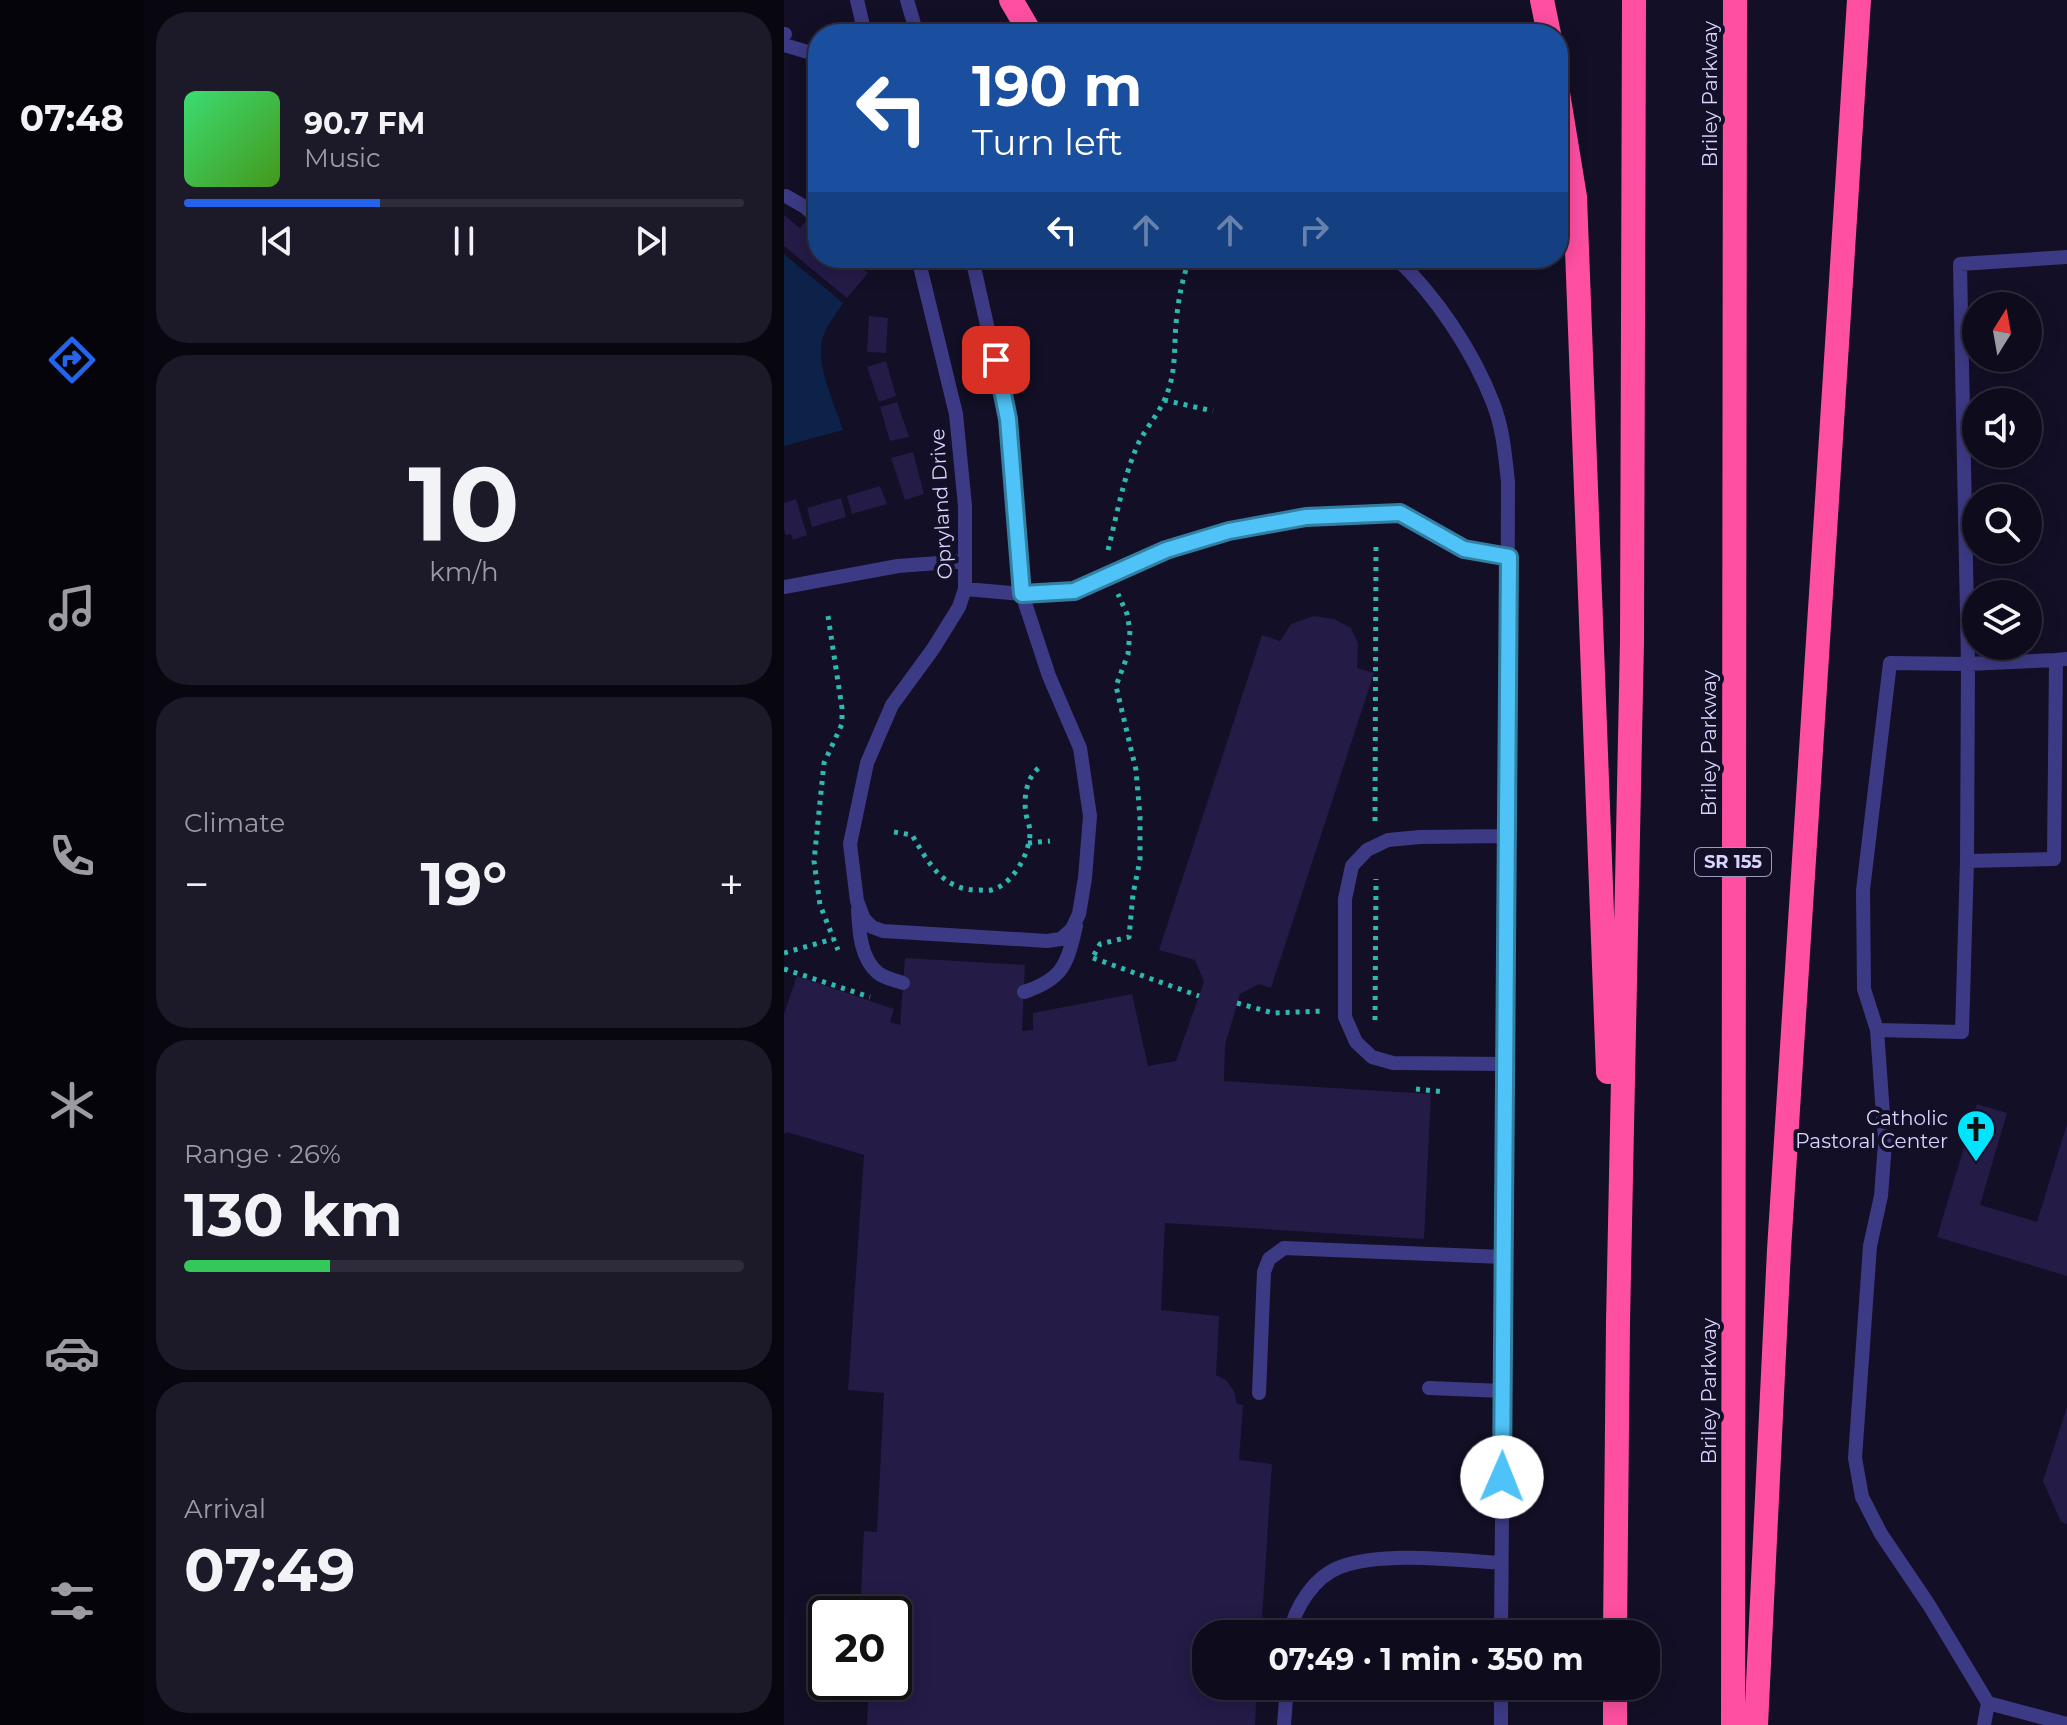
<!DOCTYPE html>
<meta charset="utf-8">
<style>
body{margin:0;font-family:Montserrat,sans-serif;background:#1c1929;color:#f1f3f6;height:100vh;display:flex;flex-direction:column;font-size:30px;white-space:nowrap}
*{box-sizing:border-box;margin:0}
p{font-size:26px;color:#9b9ba3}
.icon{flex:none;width:44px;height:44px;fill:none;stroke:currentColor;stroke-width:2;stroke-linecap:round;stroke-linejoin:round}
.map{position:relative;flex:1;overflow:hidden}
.side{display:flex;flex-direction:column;gap:12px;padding:12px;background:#08060f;width:640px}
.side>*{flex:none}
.top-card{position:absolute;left:24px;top:24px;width:760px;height:244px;border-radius:32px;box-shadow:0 4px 20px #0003,0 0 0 2px #2e2b3b;background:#1a4fa0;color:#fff;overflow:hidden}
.needle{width:52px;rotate:11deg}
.tools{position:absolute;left:1178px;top:292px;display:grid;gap:16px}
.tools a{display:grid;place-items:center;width:80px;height:80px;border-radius:50%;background:#0e0b1c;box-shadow:0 4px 20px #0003,0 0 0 2px #2e2b3b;font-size:40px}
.speed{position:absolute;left:24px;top:1596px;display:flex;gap:16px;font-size:40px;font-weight:700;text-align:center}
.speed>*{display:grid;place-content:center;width:104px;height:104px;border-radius:50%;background:#0e0b1c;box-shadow:0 4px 20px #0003,0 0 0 2px #2e2b3b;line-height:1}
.speed .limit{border:4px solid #111;border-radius:12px;background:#fff;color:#111}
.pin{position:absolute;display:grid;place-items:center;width:68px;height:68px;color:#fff;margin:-34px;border-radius:16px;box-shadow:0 4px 12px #0006}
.me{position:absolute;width:88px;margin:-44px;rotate:1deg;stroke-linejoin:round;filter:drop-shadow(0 0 6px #0008)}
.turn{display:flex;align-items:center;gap:28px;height:168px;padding:0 32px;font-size:36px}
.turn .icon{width:104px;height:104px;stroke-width:2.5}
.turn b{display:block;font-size:56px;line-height:68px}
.lanes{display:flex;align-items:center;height:76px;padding:0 32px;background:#0003;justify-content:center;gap:40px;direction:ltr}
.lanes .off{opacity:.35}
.big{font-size:60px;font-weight:700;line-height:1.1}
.side .card{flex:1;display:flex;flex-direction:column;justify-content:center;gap:12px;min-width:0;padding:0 28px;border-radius:32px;background:#1c1929}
.side .dial{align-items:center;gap:0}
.dial b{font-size:104px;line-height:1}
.song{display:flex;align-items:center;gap:24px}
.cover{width:96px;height:96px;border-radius:12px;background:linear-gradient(135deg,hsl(140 70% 55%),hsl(100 70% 35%))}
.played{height:8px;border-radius:4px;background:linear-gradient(90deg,#2563eb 35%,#2e2b3b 35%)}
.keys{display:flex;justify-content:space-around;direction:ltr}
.heat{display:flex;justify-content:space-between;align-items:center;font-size:44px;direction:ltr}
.charge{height:12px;border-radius:6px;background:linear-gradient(90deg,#34c759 26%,#2e2b3b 0)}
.trip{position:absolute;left:408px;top:1620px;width:468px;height:80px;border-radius:32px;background:#0e0b1c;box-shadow:0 4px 20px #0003,0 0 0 2px #2e2b3b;font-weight:700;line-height:80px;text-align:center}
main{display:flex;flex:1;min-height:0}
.tab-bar{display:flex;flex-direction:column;width:144px;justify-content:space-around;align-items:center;background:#06040b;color:#9b9ba3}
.tab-bar .icon{width:56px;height:56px}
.tab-bar .current{color:#2563eb}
.tab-bar b{font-size:36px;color:#f1f3f6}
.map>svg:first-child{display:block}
.water{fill:#0c2248}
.building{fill:#241b47}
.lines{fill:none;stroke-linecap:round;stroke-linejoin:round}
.path{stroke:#2fb8b0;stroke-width:5;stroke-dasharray:4 6;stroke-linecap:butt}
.service{stroke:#3d3a85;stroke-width:14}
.motorway{stroke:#ff4fa3;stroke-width:24}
.route-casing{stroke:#337fa1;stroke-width:20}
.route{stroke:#4fc3f7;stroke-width:14}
.labels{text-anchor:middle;stroke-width:8;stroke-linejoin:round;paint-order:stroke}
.shield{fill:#130f26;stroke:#9e99be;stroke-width:2}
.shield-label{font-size:18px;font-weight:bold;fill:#d9d4ff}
.street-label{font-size:20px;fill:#d9d4ff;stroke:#130f26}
.poi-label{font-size:20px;fill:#d9d4ff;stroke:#130f26;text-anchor:end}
</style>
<main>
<nav class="tab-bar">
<b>07:48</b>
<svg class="icon current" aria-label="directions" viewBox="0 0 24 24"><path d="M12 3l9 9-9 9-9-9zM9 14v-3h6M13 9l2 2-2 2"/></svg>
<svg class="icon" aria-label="music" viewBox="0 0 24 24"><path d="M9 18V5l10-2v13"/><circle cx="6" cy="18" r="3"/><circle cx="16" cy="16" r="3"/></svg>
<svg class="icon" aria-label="phone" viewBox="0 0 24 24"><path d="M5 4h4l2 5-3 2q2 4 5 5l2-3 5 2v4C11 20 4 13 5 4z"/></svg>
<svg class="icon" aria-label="climate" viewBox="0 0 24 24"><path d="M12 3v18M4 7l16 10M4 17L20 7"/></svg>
<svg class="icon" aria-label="car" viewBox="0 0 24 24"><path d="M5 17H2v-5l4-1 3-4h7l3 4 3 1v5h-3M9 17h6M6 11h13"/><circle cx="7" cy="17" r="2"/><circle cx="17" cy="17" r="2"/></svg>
<svg class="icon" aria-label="filters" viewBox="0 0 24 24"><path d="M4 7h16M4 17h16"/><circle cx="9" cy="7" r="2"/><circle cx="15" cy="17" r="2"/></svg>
</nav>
<section class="side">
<div class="card">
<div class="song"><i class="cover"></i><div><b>90.7 FM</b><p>Music</p></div></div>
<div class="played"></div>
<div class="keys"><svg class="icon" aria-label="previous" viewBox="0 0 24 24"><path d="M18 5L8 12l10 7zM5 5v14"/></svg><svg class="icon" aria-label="pause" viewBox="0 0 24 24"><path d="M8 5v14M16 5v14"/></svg><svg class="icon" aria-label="next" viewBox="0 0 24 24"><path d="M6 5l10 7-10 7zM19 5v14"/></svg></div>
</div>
<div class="card dial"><b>10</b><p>km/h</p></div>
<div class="card"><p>Climate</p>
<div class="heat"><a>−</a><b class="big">19°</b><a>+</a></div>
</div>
<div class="card"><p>Range · 26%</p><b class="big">130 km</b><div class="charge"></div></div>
<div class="card"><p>Arrival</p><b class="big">07:49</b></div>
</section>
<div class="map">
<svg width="1283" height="1725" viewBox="0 0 1283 1725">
<rect width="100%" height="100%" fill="#130f26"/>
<path class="water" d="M0,254L59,303C52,314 43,325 39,337C30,363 51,404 59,430L0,446Z"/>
<path class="building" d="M0,215L16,228L22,221L34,232V258H66L84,273L63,298L0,246Z
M85,316L104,318L102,353L83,352Z
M102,361L112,396L95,402L83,367Z
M113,402L125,437L106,441L96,407Z
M129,452L140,494L121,500L107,458Z
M96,486L103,504L68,514L63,496Z
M57,498L62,517L28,527L23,508Z
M12,499L23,535L9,540L7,534L2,535L0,529V503Z
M530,616L550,619L567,628L574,643L573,668L590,673L487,988L475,984L456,994L441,1045L440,1081L647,1094L640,1239L381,1223L377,1310L435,1316L432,1375L442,1380L450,1391L453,1404L459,1405L455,1460L488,1464L477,1634H422V1686H473L471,1725H83L85,1682H110V1614H76L80,1531L93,1532L100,1393L64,1390L80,1155L3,1132L0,1134V1014L13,976L110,1009L106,1022L116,1025L121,958L241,965L238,1031L249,1030V1013L348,994L364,1066L392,1061L420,982L411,960L375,950L478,635L496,641L507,624Z
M1193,1104L1223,1113L1196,1205L1253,1222L1283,1124V1276L1153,1237Z
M1283,1407V1524L1277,1522L1259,1481Z"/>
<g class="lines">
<path class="path" d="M380,400L429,411
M324,550C333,515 339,478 354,444C363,426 378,410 384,391C392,369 390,346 392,324C394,301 398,279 406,258
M44,616L58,708V724L40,763L30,861L36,905L54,950
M591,821L592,542
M110,832L128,835C144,862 159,891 195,890C199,890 203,891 207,890C229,885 246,853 246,832C246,826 243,820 242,814C239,796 243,774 259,765
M244,843L266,841
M0,953L49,939
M310,955L316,944L345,937L349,894L356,860V817L352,770L332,686L344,654L346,631L343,614L334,594
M309,958L415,996
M0,969L86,997
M453,1003L489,1013L539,1011
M591,1020L592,879
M632,1089L661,1092"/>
<path class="service" d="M73,0L81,34
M123,0L133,34
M0,34H1
M0,45L34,55
M2,196L21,207L34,219
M1283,257L1176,264L1184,664L1183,861L1270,859L1272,660L1283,659
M134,258L172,414L181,506V589L175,607L149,649L108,705L83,763L66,844L73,901L80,919L88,927L99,931L263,941L277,939L288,929L295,914L301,878L306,816L296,748L265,676L238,594L224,419L188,258
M612,258C652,296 689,351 709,403C719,428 721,455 724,482L722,1064L717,1634
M0,587L114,566L181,561
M181,589L238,594L290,591L382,550L445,531L522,517L616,513L680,549L725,557
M74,909C75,930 76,958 94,973C100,978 111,980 119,983
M240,992C279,979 283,965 292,926
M1093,1030L1178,1032L1183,861
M722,1064L609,1063L588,1057L572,1042L561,1017V899L568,866L583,850L604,840L636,837L723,836
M645,1388L719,1391
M475,1393L480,1272L485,1259L500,1248L719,1257
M506,1634C510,1608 530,1577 556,1567C599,1551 671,1560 717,1563
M1204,1703L1283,1724
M500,1725L503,1686
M717,1725V1686
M1200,1725L1204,1703L1145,1605L1097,1534L1078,1497L1071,1458L1086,1246L1097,1196L1101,1143L1093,1030L1080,989L1079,890L1106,663L1184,664L1272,660"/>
<path class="motorway" d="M227,0L247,34
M758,0L765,34
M774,93L791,197L824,1072
M831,1634L834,1322L848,641L850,0
M831,1725V1686
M949,1725L951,0
M972,1725L995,1250L1075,0"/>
</g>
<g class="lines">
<g class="route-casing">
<path id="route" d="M212,360L224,419L238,594L290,591L382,550L445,531L522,517L616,513L680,549L725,557L718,1477"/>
</g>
<use href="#route" class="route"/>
</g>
<defs>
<g id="church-pin" transform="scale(2)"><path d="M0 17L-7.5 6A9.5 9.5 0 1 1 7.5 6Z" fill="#00e5ff" stroke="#130f26"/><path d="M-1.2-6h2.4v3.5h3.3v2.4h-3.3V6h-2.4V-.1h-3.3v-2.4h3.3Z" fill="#111"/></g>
</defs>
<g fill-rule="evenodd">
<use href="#church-pin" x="1192" y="1129"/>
</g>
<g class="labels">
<rect class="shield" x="911" y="848" width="76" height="28" rx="6"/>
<g class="shield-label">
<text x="949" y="868">SR 155</text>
</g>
<g class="street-label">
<text transform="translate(926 94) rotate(-90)" y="7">Briley Parkway</text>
<text transform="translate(157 504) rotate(-93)" y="7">Opryland Drive</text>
<text transform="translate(925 743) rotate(-90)" y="7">Briley Parkway</text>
<text transform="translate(925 1391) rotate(-90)" y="7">Briley Parkway</text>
</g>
<g class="poi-label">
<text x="1164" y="1125">Catholic<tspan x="1164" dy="23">Pastoral Center</tspan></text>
</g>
</g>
</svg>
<div class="tools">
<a><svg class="needle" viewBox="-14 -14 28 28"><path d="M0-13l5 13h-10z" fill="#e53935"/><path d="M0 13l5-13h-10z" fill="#9b9ba3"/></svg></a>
<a><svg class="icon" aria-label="sound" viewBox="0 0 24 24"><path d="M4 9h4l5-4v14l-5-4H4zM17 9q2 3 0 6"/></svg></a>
<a><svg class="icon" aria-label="search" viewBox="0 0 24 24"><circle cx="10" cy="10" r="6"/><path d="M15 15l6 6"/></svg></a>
<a><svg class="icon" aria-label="layers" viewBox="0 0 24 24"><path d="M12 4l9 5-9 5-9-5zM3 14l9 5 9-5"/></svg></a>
</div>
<div class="speed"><div class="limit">20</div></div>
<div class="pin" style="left:212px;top:360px;background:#d93025"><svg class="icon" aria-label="arrive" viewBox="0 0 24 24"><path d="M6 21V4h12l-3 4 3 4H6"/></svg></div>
<svg class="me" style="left:718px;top:1477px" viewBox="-20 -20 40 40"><circle r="19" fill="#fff"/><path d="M0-13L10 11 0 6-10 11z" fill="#4fc3f7"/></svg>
<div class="trip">07:49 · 1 min · 350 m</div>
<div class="top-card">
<div class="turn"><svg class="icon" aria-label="left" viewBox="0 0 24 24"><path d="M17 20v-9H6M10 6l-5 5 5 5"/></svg><div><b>190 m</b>Turn left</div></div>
<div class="lanes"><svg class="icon" aria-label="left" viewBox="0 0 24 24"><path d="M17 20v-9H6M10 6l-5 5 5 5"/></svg><svg class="icon off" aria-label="ahead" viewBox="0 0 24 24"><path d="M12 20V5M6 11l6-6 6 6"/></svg><svg class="icon off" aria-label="ahead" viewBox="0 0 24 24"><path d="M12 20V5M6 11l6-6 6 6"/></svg><svg class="icon off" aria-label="right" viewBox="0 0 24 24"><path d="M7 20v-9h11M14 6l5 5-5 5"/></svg></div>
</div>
</div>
</main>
